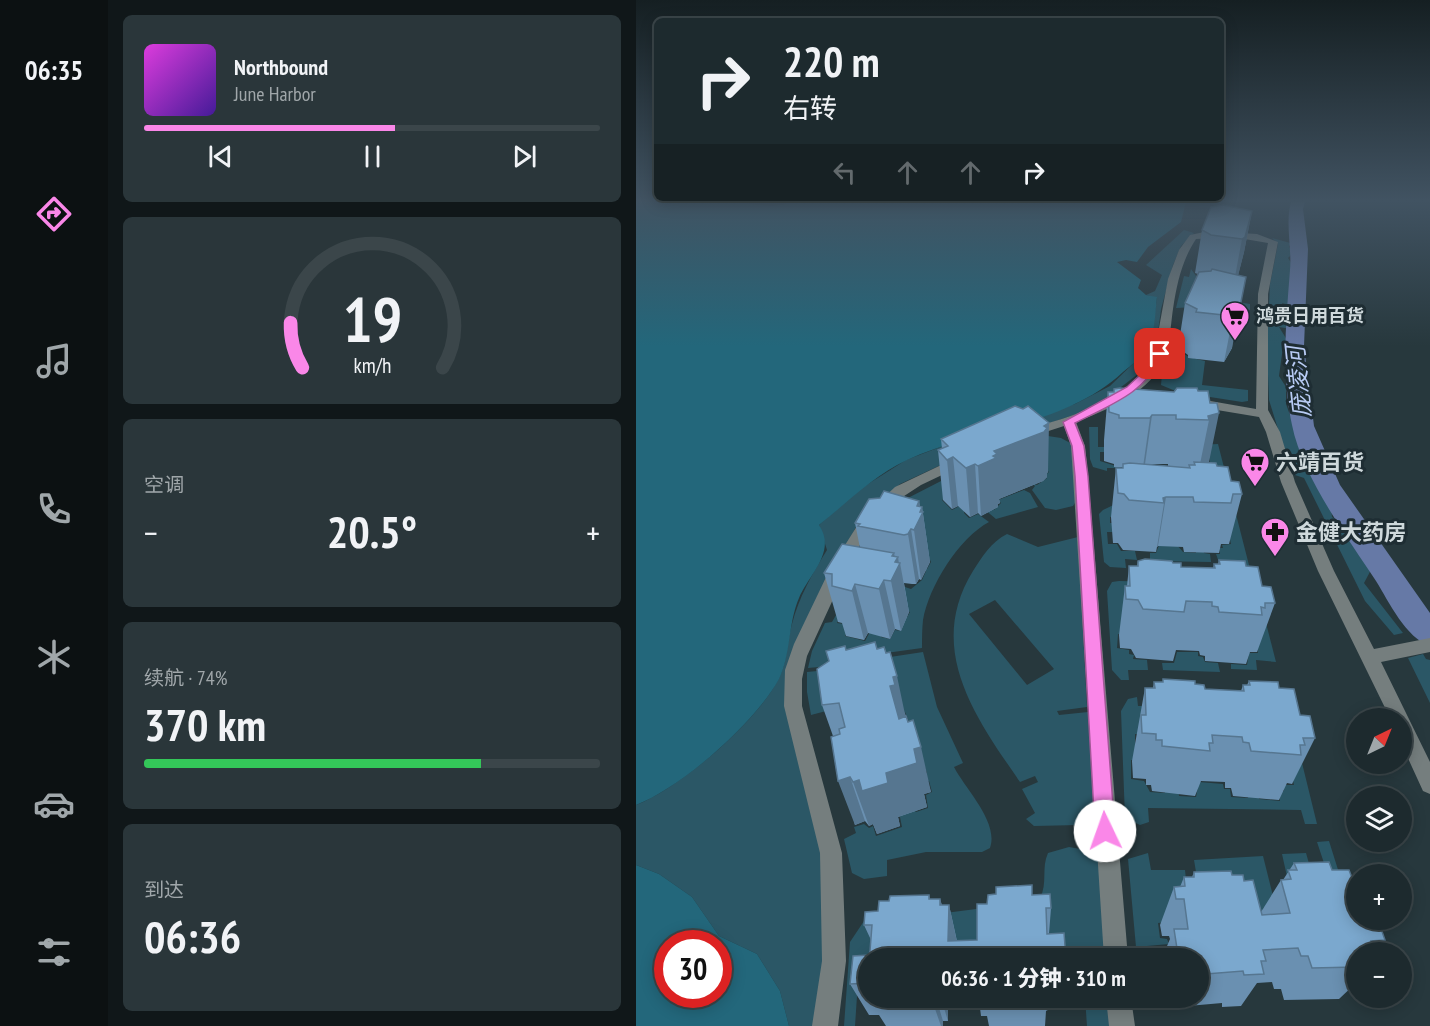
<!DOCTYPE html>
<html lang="zh">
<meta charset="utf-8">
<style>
body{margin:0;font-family:"PT Sans Narrow","Noto Sans SC",sans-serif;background:#2a363a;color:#f1f3f6;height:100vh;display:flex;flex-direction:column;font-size:22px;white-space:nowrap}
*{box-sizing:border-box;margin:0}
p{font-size:20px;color:#a0a7aa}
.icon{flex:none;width:33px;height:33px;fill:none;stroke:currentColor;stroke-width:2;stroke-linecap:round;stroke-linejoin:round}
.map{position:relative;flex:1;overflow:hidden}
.side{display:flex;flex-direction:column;gap:15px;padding:15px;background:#101719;width:528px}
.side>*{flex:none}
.banner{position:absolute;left:18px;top:18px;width:570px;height:183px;border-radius:9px;box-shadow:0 3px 15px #0003,0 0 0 2px #3b464a;background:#1d2a2e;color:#f1f3f6;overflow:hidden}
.needle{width:39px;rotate:43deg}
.buttons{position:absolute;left:710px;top:708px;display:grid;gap:12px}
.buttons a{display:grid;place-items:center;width:66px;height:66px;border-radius:50%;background:#1d2a2e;box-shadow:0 3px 15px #0003,0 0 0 2px #3b464a;font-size:30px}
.speed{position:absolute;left:18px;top:930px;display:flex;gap:12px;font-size:30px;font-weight:700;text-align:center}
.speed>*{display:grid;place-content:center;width:78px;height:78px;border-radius:50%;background:#1d2a2e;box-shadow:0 3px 15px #0003,0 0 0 2px #3b464a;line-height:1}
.speed .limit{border:9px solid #d22;background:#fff;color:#111}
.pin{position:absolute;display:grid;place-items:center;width:51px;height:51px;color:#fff;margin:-26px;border-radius:12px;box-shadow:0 3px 9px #0006}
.me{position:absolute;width:66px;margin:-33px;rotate:357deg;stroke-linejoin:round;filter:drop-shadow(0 0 4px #0008)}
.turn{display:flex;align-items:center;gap:21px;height:126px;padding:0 30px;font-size:27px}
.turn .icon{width:78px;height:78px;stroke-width:2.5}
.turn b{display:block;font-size:42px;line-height:51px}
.lanes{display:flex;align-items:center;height:57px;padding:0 30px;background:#0003;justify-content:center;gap:30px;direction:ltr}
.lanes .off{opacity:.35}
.big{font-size:45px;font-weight:800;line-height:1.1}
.side .widget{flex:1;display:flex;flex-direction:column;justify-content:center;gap:9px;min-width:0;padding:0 21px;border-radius:9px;background:#2a363a}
.side .dial{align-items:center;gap:0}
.dial svg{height:156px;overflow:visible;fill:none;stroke:#3b464a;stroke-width:7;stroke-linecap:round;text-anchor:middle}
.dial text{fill:#f1f3f6;stroke:none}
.song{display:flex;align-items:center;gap:18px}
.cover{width:72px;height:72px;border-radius:9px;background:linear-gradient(135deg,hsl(300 70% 55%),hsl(260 70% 35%))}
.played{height:6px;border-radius:3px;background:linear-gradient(90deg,#fa87e8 55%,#3b464a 55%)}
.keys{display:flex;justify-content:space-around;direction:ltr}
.heat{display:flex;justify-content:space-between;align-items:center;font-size:33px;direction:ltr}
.charge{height:9px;border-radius:4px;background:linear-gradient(90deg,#34c759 74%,#3b464a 0)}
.trip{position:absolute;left:222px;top:948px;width:351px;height:60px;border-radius:30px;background:#1d2a2e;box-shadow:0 3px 15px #0003,0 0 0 2px #3b464a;font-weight:800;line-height:60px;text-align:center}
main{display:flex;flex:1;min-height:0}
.menu{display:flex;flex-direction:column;width:108px;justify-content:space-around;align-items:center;background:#0c1112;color:#a0a7aa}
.menu .icon{width:42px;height:42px}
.menu .selected{color:#fa87e8}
.menu b{font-size:27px;color:#f1f3f6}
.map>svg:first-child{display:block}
.green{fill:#2b5766;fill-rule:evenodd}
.forest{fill:#23677b;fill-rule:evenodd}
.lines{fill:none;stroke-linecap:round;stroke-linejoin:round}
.river{fill:#6679a6;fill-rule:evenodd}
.minor{fill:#757e7e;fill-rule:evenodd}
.wall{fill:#6a90b1;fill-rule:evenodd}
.shaded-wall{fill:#567690}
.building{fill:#7ba8ce;stroke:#567690;stroke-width:1.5}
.route{fill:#fa87e8;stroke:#a25897;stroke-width:1.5}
.labels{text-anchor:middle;stroke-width:6;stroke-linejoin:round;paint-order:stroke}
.far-poi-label{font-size:18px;font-weight:bold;fill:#cfd9dc;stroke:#1e2d33;text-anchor:start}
.poi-label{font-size:22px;font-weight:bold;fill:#cfd9dc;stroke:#1e2d33;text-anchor:start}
.water-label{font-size:24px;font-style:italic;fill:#b8cbf4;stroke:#1e2d33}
</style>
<main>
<nav class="menu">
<b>06:35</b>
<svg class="icon selected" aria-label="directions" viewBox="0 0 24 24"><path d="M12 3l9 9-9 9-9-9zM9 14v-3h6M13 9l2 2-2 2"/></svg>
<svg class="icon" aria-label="music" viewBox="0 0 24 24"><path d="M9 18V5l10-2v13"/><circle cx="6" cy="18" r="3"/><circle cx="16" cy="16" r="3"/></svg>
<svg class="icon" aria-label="phone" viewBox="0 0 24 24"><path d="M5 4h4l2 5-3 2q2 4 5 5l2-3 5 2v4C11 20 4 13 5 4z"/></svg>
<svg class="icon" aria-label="climate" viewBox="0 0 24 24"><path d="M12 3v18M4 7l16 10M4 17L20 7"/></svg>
<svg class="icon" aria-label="car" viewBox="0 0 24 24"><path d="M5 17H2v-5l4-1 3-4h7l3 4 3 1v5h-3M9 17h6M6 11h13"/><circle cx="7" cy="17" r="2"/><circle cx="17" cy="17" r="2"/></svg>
<svg class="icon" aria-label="filters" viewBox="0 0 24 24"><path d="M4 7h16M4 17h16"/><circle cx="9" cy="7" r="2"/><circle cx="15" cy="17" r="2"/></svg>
</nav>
<section class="side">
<div class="widget">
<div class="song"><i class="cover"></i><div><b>Northbound</b><p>June Harbor</p></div></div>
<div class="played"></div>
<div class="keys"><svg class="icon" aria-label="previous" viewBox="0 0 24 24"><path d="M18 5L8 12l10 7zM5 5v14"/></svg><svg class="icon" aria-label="pause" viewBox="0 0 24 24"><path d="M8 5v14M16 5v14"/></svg><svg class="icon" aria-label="next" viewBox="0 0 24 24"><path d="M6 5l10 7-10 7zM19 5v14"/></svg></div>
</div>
<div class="widget dial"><svg viewBox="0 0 100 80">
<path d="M14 69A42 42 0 1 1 86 69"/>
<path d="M14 69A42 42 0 0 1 8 46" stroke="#fa87e8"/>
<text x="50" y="56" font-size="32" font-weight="700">19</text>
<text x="50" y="72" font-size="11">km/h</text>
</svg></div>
<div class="widget"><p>空调</p>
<div class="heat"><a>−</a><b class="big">20.5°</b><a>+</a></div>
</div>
<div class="widget"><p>续航 · 74%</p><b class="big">370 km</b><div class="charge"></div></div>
<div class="widget"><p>到达</p><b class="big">06:36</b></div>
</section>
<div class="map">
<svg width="794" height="1026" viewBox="0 0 794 1026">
<rect width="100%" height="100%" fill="#27383d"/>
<path class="green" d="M548,230L558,233L545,246L537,265L525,309L519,355L507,370L475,395L443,413L337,450L264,484L220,527L156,651L186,852L189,960L181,1026H153L144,991L121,954L83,936L56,897L23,874L0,865V805C44,788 122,721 143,678C151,663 151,641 156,624C163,597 176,574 191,550L183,525L221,491L270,460L328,438L439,404L474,386L510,351L515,339L521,298L510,295L519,291L526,275L510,265Z
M636,238L658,244L653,246L656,254L652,258L660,270L658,276L660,280L654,287L657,292L656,302L653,305L646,303L648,308L656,307L655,329L643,327L653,343L646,354L643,376L650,387V404L660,432L669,448L668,460L683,491L695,506L696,517L715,529V532L711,536L726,547L736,568L728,583L767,633L758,635L729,601L668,478L656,474L633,400L631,349L634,284L642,244Z
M555,269L576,298L614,304V310L578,306L540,308L548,276L553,277Z
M541,344C543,354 554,358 569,361L566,385L612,390V401L606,402L542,392L525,385L526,374L535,353L539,354Z
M453,427H462V447H471L472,452H464V461L486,468H471V471L457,467L454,459Z
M412,436L425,438L436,444L440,501L437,506L420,510L409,508L396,490L399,486L396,483L401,485L411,478L409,475L413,472L408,468L320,483L309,488L312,497L306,500L316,510L329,503L328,513L333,518L342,514L353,522C323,538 293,586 287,620C286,629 286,639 286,648L250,653L249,661L172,668L176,651L189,623L196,622L203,610L207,611L201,623L209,624L212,630L209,636L229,641L237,626L246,635L245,637L254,639L259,630L265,631L268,623L260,621L263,615L271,617L274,612L270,611L266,586L275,589L286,580L290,571L284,568L291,569L295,562L268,500L305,481L310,485Z
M582,444L614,569L585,568L580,554H584L583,548H587L586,545L595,544L592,531L481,516L474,517V523H479V532H471L472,544H481L485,551H499L501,560L489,559L490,568L474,567L468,562L463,514L467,510L567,462H574L572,451L562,445Z
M388,490L394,493L402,507L360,519L348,509L353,506L358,510L365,503L362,500Z
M371,534L402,547L442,537L451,707L421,711L423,715L452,712L459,807L457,815L443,825L398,826L390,819L399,813L386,789L402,782L399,776L384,782C340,718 289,649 337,571C346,557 355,542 371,534ZM359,600L418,669L391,685L333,614Z
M559,544H566L568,553L574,554L575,562L514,561V553H520L523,545H541L547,552L560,553Z
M483,581L620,584L640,662L620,660L621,670L595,669V664L611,665L613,653H622L619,635L512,614V609L501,608L491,635L482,634L481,648L493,650V654L498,655L497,659L511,660L512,670H492L493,680H485L476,670L471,591L476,582Z
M287,652L301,707L327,763L318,767C330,790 363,822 354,848L346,852H290L251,860V876L228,879L216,873L208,839L220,833L218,827L228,824L233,828L237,826L240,836L266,827L262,807L278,809L280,812L292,808L290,795L296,792L293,781L282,784L291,773L269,712L261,714L194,710L175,715L171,692V672L252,664L254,657Z
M541,652H562V656L567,657L569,662L582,663L584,672L527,670L526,663H538Z
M787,654L790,659L794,660V703L772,658Z
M501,697L502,706H530L508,734H499V744H505L506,761L495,760V779L508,781L514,792L529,793V777H541L543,796L560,797L563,782L587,784L588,789H594L595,797L612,798L611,783L620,784L623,799L644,801L643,792L648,791L647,785H658L653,761V710L681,824H669L665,810L512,808L513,822L504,825L489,818L485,711L492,699Z
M693,841L720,927L656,899L646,854L670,853L676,874L691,872L681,842Z
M433,847L456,851L463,860L469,958H402L414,947L413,930L404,898C412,883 405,868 412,853Z
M512,853L515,870H549L553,908L532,922L522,923L524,938L531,939L533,944L511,946L513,958H501L492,859Z
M627,856L638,900L634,907L627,908L628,915L566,908L558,860Z
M348,908L354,939H340L339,952L322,957V940H316L309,913Z
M252,912L222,981L219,1026H208L214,942L228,921Z
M449,998H472L474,1026H451Z"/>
<path class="forest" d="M0,202H92L136,206L163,202H550L545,222L512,247L501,262L490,260L481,262L505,280L502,288L510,295L521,297C519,314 519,336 510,350C505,359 495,365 487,372C428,427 342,427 271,460C237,476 212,502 183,525C201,552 173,574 163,598C152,623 155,655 143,679C120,722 45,788 0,805Z
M0,865L23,874L56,897L83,936L121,954L144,991L153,1026H0ZM32,944H82V994H32Z"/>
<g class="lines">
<path class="river" d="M655,202H669L667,209L672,249L668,346L678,426L704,485L794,613V646C770,638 753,602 740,581C711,537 666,476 656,425C645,374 650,321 654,270C656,249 649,222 655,202Z"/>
<path class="minor" d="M573,231L621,234L642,242L632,294V410L644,432L659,482L698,571L738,649L794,638V652L745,662L794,762V794L787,791L765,743V718H754L682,571L645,482L630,432L623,417L563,407L557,403L563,399L620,409L622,294L632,243L597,237L560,239C546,260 541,283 537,309C534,329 534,354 522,371C503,397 468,411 440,422L449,446L452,476L492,958H468L435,446L428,426L394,437L387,433L389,430C434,417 496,400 518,355L532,279L543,250L554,235Z
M322,457L329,462L327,465L285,485L262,500L249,512L226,541L211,569L171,656L166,679V706L206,853L210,961L202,1026H176L186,961L184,853L148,706L149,670L158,644L194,569L226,518L259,487Z
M470,998H495L499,1026H473Z"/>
</g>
<path class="wall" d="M616,211L608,252L602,275L596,348L588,362L552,358V355L542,348L549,303L562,274L559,273L566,230Z
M562,391L574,403L573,462L571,463L581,466L606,494L593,544H585L583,553L548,552L547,547L522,546L521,547L520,552L487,550L482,543H477L475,517L480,468H487V467H478V464L468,461V440L472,392H538ZM509,464H532V466Z
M305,439L412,472L411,473V477L407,481L363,499L364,503L362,504V507L345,516L342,513L334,517L322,506L316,509L307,500L302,450L306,449Z
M283,501L284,507H286L294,562L285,580L283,579L280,584H276L268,583L273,612L265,631L259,629L254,639L232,633L228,640L210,636L206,623L202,622L188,573L224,548L219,523Z
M583,560L610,566L639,603L621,652H614L610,664L569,661V656L564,655L563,651L540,650L537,661L500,658L495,649L484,648L483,635L489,586H491L493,566H501L502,561L537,563L545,567L577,568L578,564H582Z
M241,649L270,716L295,792L288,794L291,807L262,817L264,826L241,834L237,824L233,826L229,821L219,825L197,736L186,705L210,650Z
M527,679L559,684L569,689L605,691L607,685H611L613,681L643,688L664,715L679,738L656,784L651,783L643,800L597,796L595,788H589V782L565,781L559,796L516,791L515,785H510V779L497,778L496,761L509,688H517L518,682H527Z
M658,863L696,870L718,883L714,888L720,920L749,940L736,952H720V983L703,999L648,1000L645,989H638L636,982L621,983L605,1006L586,1007V1003L552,1006L551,998H562V958H526L534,939L533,936H526L524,925L538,887H544L548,877H556L558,872L596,875L608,881L625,912L645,880H647Z
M293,895L294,899H304L306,905H313L321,941L341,940L351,904L396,895L415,908L413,934L232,958V998H428L427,1000L415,1001V1008L410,1011L409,1026H353L351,1016H345L344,1008L312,1010V1021H307V1026H250L243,1015H233L214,984L233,955L234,951L235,940L228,925L253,901Z"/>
<path class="shaded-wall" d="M616,211L608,252L601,280L598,282L606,239Z
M605,302L596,348L588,362L597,316Z
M583,413L573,462L564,464L573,420L572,416Z
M516,415L509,464L507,467L514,418Z
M413,423L412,472L411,473V477L407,481L363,499L364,503L362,504V507L345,516L342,466L357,456L358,451Z
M317,457L322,506L316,509L311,460Z
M339,464L342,513L334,517L330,468Z
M530,497L522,546L521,547L528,503L527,498Z
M283,501L285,510L286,507L294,562L285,580L278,530L281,506Z
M275,529L283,579L280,584L272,534Z
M258,553L261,569L259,562L262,557L263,564L264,563L273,612L265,631L255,581L256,556Z
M248,580L259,629L254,639L243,589Z
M219,584L232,633L228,640L216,591Z
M261,676L271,724L266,733L254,686L257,677Z
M285,747L295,792L288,794L291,807L262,817L264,826L241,834L237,824L233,826L217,782L250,773L278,749Z
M214,777L229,821L219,825L202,781Z
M304,899L312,933L313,905L321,942L312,941L304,905Z
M297,998H300L307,1021V1026H305L297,1003Z
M305,998H309L312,1010V1021Z
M410,998H415V1008L410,1011Z"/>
<path class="building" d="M587,205L616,211L609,237L606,239L575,235L566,230L575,207Z
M576,269L610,277L605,302L597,316L560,312L561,309L549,303L563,272L575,271Z
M484,388L538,392L541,388H561L562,391H572L574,403H581L583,413L572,416L573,420L540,419V415H516L514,418H483V415L473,412L472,392H478V389Z
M379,406L387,409L392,406L413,423L408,426L411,428L408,432L358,451L361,454L357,456L360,458L342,466L339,464L330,468L317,457L311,460L302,450L312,446L305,439Z
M558,462L580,463L581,466L592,467L595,481L603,482L606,494H597L595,503L558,502L557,497H530L527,498L528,503L493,500L488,494L482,493L480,468H487V464L494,463L554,468L553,465H559Z
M248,491L283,501L281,506L286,507L284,512H287L278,530L275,529L272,534L268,535L222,526L224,524L219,523L233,499L244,498Z
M206,544L258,553L256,556L262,557L259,562L264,563L255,581L248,580L243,589L219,584L216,591L196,586V574L188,573Z
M509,559L536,561L537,563H545V567L579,568L578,564H584L583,560L609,561L610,566L622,567L626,586L635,587L639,603H629V608L625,607L626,615L583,612L582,607L576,606V602L550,601L548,612L507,609L502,600L490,599L489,586H494L493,566H502V561Z
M239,642L241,649L248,647L250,653L254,652L261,676L257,677L259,685L254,686L263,719L270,716L272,722L277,720L285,747L278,749L281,763L250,773L252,783L226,791L223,780L217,782L214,777L202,781L195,737L204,734L203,729L209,727L203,703L186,705L181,669L193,661L190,651L209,646L210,650Z
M527,679L559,681V684L568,685L569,689L608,691L607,685H614L613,681L642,682L643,688L658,689L664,715L674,716L679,738H667L669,745H664L665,755L615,751L613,743L607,742L606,737L576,735L577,743H573L574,751L526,746V740H520V734L506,733L505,715H510L509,688H519L518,682H527Z
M693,862L696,870H713L718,883H713L720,905V920H742L749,940L735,941L738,949L732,952H720V967L676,968L672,956H665L662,948L627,950L630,961H625L628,974L608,975L607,971L570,974L568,964H562V958H560L559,955H542L538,929H552L548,899H540L538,887L549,886L548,877H558V872L595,871L596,875H607L608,881L617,880L626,915L654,913L645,880L655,879L652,870H661L658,863Z
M396,885V895L414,894L415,908H410L411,934L428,933L430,958H232V993H231L232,983L214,984L217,956L233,955L234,951L236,925H228L229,912L242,911L243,901H253L254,896L293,895V899H304V905H313L312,941L341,940V904H351L352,895L360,894V887Z
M238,998H297V1003H237Z"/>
<linearGradient id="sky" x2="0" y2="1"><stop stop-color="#151f22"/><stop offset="0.58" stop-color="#415362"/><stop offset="1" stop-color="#415362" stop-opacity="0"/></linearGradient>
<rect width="794" height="346" fill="url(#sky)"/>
<path class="route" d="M524,351L530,354C503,396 482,401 439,423L448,446L452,476L479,831L476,838L469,840L462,838L459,831L439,476L436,446L427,422L491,387L506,373L520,352Z"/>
<defs>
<g id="supermarket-pin" transform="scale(1.5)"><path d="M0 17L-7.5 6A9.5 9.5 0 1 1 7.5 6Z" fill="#fa87e8" stroke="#1e2d33"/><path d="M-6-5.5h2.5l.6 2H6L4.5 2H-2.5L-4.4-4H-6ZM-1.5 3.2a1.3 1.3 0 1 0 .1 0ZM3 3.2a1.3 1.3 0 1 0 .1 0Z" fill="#111"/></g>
<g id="pharmacy-pin" transform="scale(1.5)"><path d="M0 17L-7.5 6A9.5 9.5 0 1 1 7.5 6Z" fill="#fa87e8" stroke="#1e2d33"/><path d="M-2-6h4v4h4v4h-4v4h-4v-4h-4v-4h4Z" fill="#111"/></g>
</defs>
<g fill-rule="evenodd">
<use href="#supermarket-pin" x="599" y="316"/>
<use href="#supermarket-pin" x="619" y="462"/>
<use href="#pharmacy-pin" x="639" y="532"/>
</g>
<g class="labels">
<g class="far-poi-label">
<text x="620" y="322">鸿贵日用百货</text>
</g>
<g class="poi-label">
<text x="640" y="470">六靖百货</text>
<text x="660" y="540">金健大药房</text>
</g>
<g class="water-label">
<text transform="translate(663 382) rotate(-96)" y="8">庞凌河</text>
</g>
</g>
</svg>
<div class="buttons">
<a><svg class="needle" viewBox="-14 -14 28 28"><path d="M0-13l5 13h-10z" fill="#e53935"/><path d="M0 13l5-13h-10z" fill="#a0a7aa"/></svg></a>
<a><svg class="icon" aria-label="layers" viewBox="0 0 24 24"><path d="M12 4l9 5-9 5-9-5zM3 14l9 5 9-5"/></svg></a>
<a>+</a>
<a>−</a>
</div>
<div class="speed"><div class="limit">30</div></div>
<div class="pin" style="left:524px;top:354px;background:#d93025"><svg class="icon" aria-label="arrive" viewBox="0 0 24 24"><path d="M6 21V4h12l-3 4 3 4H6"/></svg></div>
<svg class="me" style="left:469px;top:831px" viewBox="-20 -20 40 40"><circle r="19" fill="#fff"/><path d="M0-13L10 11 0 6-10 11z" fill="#fa87e8"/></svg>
<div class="trip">06:36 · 1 分钟 · 310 m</div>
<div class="banner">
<div class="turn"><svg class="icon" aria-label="right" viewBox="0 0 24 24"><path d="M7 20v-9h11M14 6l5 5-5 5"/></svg><div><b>220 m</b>右转</div></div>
<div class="lanes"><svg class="icon off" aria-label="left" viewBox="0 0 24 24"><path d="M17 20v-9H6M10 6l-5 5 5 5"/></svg><svg class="icon off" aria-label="ahead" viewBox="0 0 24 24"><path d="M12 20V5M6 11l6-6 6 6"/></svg><svg class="icon off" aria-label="ahead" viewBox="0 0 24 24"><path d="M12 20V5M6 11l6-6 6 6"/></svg><svg class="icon" aria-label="right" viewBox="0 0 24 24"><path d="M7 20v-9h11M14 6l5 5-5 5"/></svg></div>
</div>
</div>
</main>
